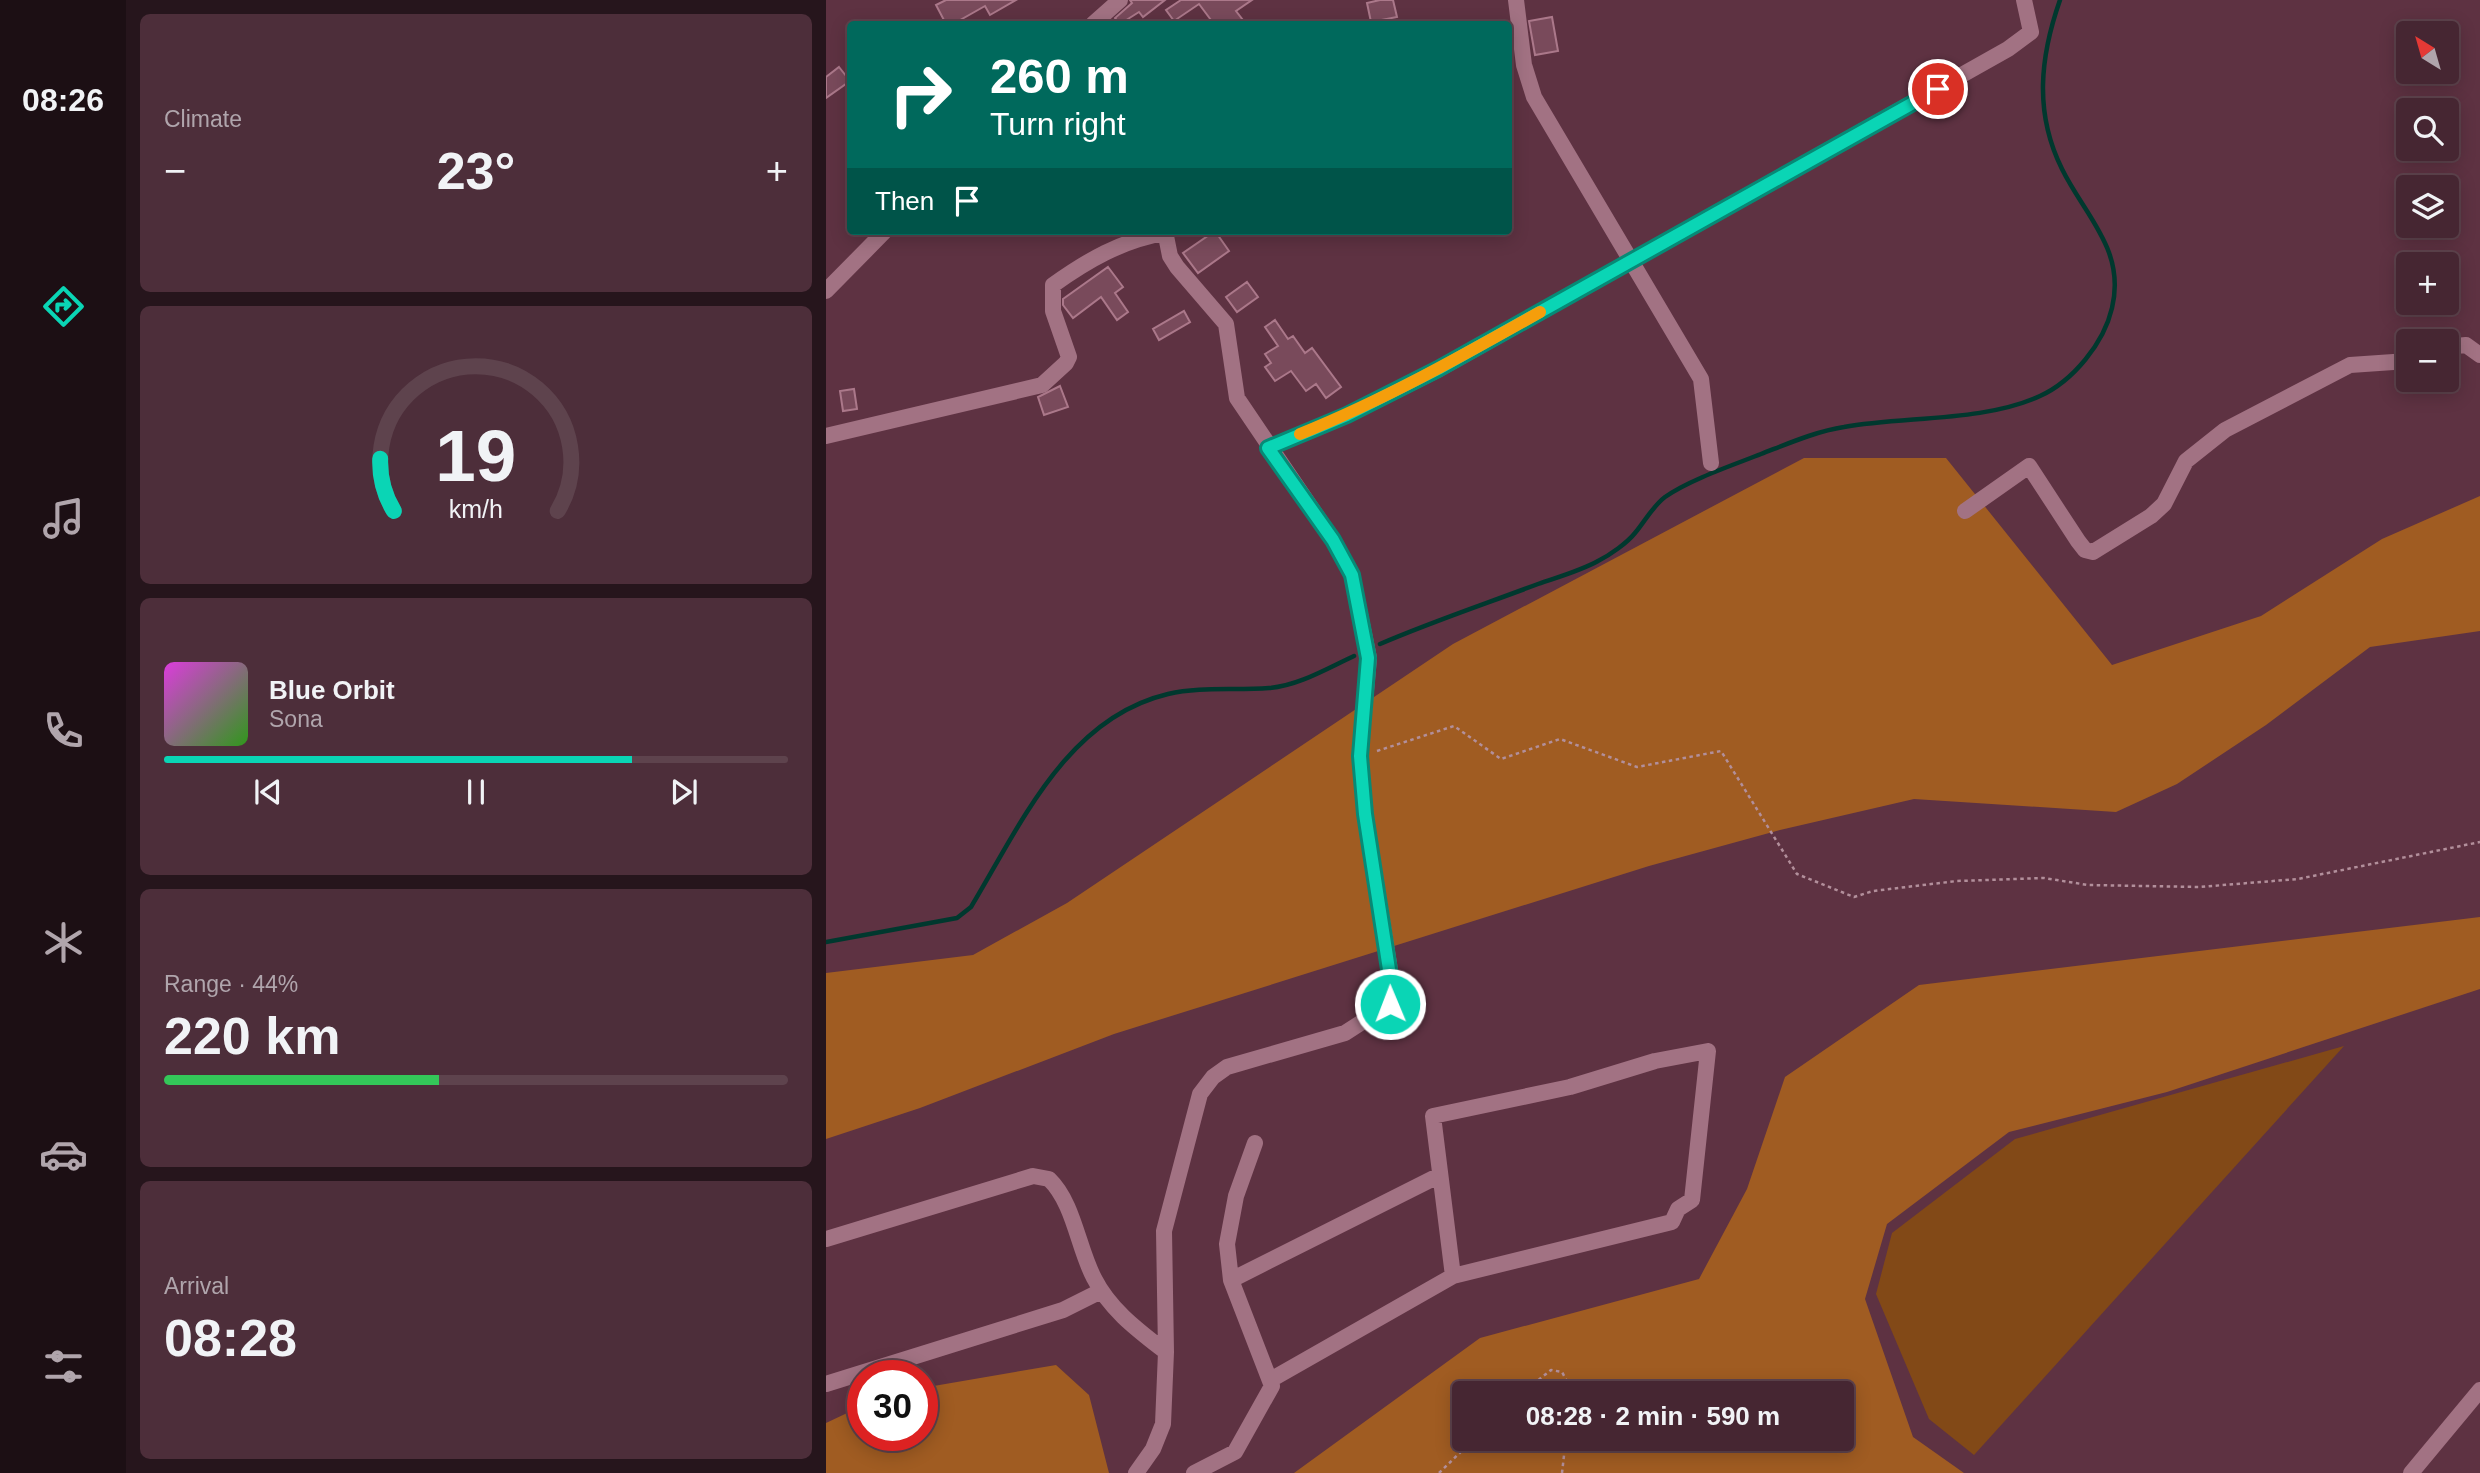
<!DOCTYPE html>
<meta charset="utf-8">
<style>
body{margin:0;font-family:Helvetica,sans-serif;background:#4d2e3a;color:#f1f3f6;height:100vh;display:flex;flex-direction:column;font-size:26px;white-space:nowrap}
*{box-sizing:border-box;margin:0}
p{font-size:23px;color:#b0a5ac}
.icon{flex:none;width:38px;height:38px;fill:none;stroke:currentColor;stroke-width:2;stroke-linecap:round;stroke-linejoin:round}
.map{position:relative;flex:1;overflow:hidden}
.panel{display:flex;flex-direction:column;gap:14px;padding:14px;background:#26151c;width:700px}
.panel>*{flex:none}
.top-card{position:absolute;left:21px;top:21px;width:665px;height:214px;border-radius:7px;box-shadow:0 4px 18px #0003,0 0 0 2px #5e434d;background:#00695c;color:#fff;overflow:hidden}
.needle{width:46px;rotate:323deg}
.tools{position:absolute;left:1570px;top:21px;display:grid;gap:14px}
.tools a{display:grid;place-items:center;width:63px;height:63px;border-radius:7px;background:#462632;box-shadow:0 4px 18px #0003,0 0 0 2px #5e434d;font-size:35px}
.speed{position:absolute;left:21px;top:1360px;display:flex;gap:14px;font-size:35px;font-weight:700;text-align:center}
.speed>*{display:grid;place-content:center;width:91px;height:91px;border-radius:50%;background:#462632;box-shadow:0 4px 18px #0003,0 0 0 2px #5e434d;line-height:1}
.speed .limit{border:10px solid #d22;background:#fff;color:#111}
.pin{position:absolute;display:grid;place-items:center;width:60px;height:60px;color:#fff;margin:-30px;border:4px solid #fff;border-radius:50%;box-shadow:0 2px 7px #0007}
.me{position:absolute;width:77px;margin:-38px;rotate:359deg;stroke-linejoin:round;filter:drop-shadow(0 0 5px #0008)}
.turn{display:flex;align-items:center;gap:24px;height:147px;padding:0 28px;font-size:32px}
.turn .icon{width:91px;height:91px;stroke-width:2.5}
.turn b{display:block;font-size:49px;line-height:60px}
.then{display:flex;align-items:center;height:66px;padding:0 28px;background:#0003;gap:14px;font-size:26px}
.big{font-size:52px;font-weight:700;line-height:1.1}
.panel .tile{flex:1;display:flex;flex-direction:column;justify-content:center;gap:10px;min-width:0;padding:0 24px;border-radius:10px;background:#4d2e3a}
.panel .dial{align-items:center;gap:0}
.dial svg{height:182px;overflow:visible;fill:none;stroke:#5e434d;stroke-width:7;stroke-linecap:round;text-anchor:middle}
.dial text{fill:#f1f3f6;stroke:none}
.song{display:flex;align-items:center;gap:21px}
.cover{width:84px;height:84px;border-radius:10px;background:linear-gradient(135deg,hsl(300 70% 55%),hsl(110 70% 35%))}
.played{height:7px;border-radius:4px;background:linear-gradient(90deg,#0ad5b5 75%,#5e434d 75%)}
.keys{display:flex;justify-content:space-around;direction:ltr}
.heat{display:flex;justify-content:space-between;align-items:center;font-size:38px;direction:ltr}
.charge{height:10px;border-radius:5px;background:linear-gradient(90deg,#34c759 44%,#5e434d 0)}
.trip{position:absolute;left:626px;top:1381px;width:402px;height:70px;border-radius:7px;background:#462632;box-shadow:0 4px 18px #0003,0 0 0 2px #5e434d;font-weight:700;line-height:70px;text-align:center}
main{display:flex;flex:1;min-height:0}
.dock{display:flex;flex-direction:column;width:126px;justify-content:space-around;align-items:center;background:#1c0f14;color:#b0a5ac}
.dock .icon{width:49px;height:49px}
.dock .active{color:#0ad5b5}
.dock b{font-size:32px;color:#f1f3f6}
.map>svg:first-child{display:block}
.green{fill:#824917}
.forest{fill:#a05c22;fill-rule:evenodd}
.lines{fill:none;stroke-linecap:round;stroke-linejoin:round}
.stream{stroke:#00382e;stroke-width:4.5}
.building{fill:#794a5b;stroke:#ab788a;stroke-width:2}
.path{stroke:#b28f9b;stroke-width:2.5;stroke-dasharray:3.5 3.5;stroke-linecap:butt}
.minor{stroke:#a27283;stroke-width:16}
.route-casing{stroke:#068a76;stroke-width:18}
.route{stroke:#0ad5b5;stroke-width:12}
.slow{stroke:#f59e0b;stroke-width:12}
</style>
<main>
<nav class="dock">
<b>08:26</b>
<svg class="icon active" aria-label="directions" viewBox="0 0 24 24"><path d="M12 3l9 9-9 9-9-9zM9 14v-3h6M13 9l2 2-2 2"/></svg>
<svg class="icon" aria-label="music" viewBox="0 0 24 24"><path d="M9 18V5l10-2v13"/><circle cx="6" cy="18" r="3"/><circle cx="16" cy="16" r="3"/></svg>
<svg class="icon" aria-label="phone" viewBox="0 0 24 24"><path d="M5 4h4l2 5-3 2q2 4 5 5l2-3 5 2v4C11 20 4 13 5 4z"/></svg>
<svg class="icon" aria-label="climate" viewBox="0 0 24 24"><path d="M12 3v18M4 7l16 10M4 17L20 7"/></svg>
<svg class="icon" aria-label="car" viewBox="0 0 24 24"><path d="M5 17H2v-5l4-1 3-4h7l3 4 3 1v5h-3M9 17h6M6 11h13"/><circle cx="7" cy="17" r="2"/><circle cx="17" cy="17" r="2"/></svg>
<svg class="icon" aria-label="filters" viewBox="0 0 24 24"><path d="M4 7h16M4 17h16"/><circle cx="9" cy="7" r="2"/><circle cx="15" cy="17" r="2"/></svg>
</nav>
<section class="panel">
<div class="tile"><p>Climate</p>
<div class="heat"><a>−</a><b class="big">23°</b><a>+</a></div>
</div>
<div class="tile dial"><svg viewBox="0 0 100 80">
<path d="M14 69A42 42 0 1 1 86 69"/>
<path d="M14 69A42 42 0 0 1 8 46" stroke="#0ad5b5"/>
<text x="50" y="56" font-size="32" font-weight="700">19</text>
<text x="50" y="72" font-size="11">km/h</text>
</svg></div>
<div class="tile">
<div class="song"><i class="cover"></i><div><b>Blue Orbit</b><p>Sona</p></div></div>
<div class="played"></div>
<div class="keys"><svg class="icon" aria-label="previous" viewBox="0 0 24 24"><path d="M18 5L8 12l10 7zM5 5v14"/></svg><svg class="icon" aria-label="pause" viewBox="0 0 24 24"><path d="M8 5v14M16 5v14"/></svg><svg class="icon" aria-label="next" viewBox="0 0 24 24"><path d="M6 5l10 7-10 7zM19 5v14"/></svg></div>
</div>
<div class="tile"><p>Range · 44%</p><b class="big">220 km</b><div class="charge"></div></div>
<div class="tile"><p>Arrival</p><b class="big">08:28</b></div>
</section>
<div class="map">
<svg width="1654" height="1473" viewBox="0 0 1654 1473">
<rect width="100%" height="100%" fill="#5e3242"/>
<path class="green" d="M1518,1046L1148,1455L1103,1419L1050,1294L1066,1233L1189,1139Z"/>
<path class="forest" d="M978,458H1120L1286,665L1435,616L1556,539L1654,496V631L1544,647L1440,725L1351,784L1290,812L1088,799L954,830L823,866L288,1034L94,1108L0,1139V973L147,955L241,903L627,644Z
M1654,917V989L1341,1092L1183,1132L1061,1224L1039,1299L1087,1437L1138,1473H468L654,1338L873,1279L921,1189L959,1077L1093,985ZM639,1393H1017V1438H639Z
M230,1365L263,1395L283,1473H0V1423L36,1406L37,1435H96V1388Z"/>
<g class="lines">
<path class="stream" d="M554,644C605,622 659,604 712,584C732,577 754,571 772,561C784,555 801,543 809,533C819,521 827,506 839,497C863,480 907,465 935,454C961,444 991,431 1018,427C1079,416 1158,422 1214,396C1247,381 1278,343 1286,308C1300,250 1259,216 1236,169C1208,113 1214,57 1234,0
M0,942L131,918L145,907C194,826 240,718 342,694C375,686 410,691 443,688C472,686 502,668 528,656"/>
</g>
<path class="building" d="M120,0H190L164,15L159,6L127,24H120L110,5Z
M304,0H339L317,17L313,12L294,24L289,18L306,3Z
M355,0H426L410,11L420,24H388L373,4L348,21L340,10Z
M554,0H567L571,17L545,22L541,3Z
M726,17L732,51L709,55L703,21Z
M13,67L24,81L0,98V77Z
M389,231L403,251L372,273L357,253Z
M282,267L297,287L289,293L302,312L291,320L275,297L247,318L237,305V299Z
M421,282L432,297L411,312L400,297Z
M358,311L364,322L333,340L327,329Z
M449,320L462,339L467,336L479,353L486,348L515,387L500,398L490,384L480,391L465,371L449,381L439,367L445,363L439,354L452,346L439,327Z
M234,386L242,407L218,415L212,397Z
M28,389L31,409L17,411L14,391Z"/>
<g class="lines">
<path class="path" d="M551,751L628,726L675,759L734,739L811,767L895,751L971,874L1028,897L1047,891L1131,881L1218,878L1262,885L1373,887L1472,879L1654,842
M696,1393L725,1370L736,1372L743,1385L742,1393
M613,1473L649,1438
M736,1473L740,1438"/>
<path class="minor" d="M690,0L698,65L708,97L875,379L885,463
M267,24L294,0
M0,291L59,231
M1620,347L1640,345L1654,355
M0,436L216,385L240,363L243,357L227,311V285C262,260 295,241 338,233
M442,448L521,415L613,369L1182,49L1205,32L1198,0
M1139,511L1203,466L1252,541L1259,550L1267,552L1325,516L1338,504L1360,461L1399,430L1524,365L1582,361
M0,1239L207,1176L223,1179C248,1203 252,1248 268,1278C284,1310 313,1331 340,1352
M405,1280L614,1175
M446,1379L627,1276L846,1222L852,1209L866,1200L882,1051L829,1061L744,1087L607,1116L627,1276
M0,1384L237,1310L275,1291
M310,1473L327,1449L337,1424L340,1352L338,1231L374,1094L387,1077L401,1067L519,1033L564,1004L567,989L539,814L534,756L543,658L526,575L507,540L411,398L400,324L351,267L344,256L339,231
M368,1473L409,1452L446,1386L405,1280L401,1244L410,1196L429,1143
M1585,1473L1654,1390"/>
</g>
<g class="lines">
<g class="route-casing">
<path id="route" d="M564,1004L566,989L539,814L534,756L542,658L526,575L507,540L442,448L521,415L612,369L1112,89"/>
</g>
<use href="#route" class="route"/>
<path class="slow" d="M474,434C558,400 636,356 714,312"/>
</g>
</svg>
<div class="tools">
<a><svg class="needle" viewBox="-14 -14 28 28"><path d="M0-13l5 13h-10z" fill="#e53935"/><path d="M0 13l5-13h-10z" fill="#b0a5ac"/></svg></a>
<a><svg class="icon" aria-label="search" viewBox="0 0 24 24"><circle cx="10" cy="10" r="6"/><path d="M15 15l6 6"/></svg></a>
<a><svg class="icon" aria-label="layers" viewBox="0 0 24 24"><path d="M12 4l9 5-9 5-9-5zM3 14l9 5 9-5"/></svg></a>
<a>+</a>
<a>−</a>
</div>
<div class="speed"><div class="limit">30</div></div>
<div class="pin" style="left:1112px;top:89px;background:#d93025"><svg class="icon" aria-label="arrive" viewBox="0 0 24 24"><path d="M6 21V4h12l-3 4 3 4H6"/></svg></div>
<svg class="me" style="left:564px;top:1004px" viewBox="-20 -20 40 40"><circle r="17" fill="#0ad5b5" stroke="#fff" stroke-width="3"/><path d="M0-11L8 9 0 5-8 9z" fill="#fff"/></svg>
<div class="trip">08:28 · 2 min · 590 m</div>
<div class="top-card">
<div class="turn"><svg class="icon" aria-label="right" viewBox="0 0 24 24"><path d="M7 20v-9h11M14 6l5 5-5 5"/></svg><div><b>260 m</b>Turn right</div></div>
<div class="then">Then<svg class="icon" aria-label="arrive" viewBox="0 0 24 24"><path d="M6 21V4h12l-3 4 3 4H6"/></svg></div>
</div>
</div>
</main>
